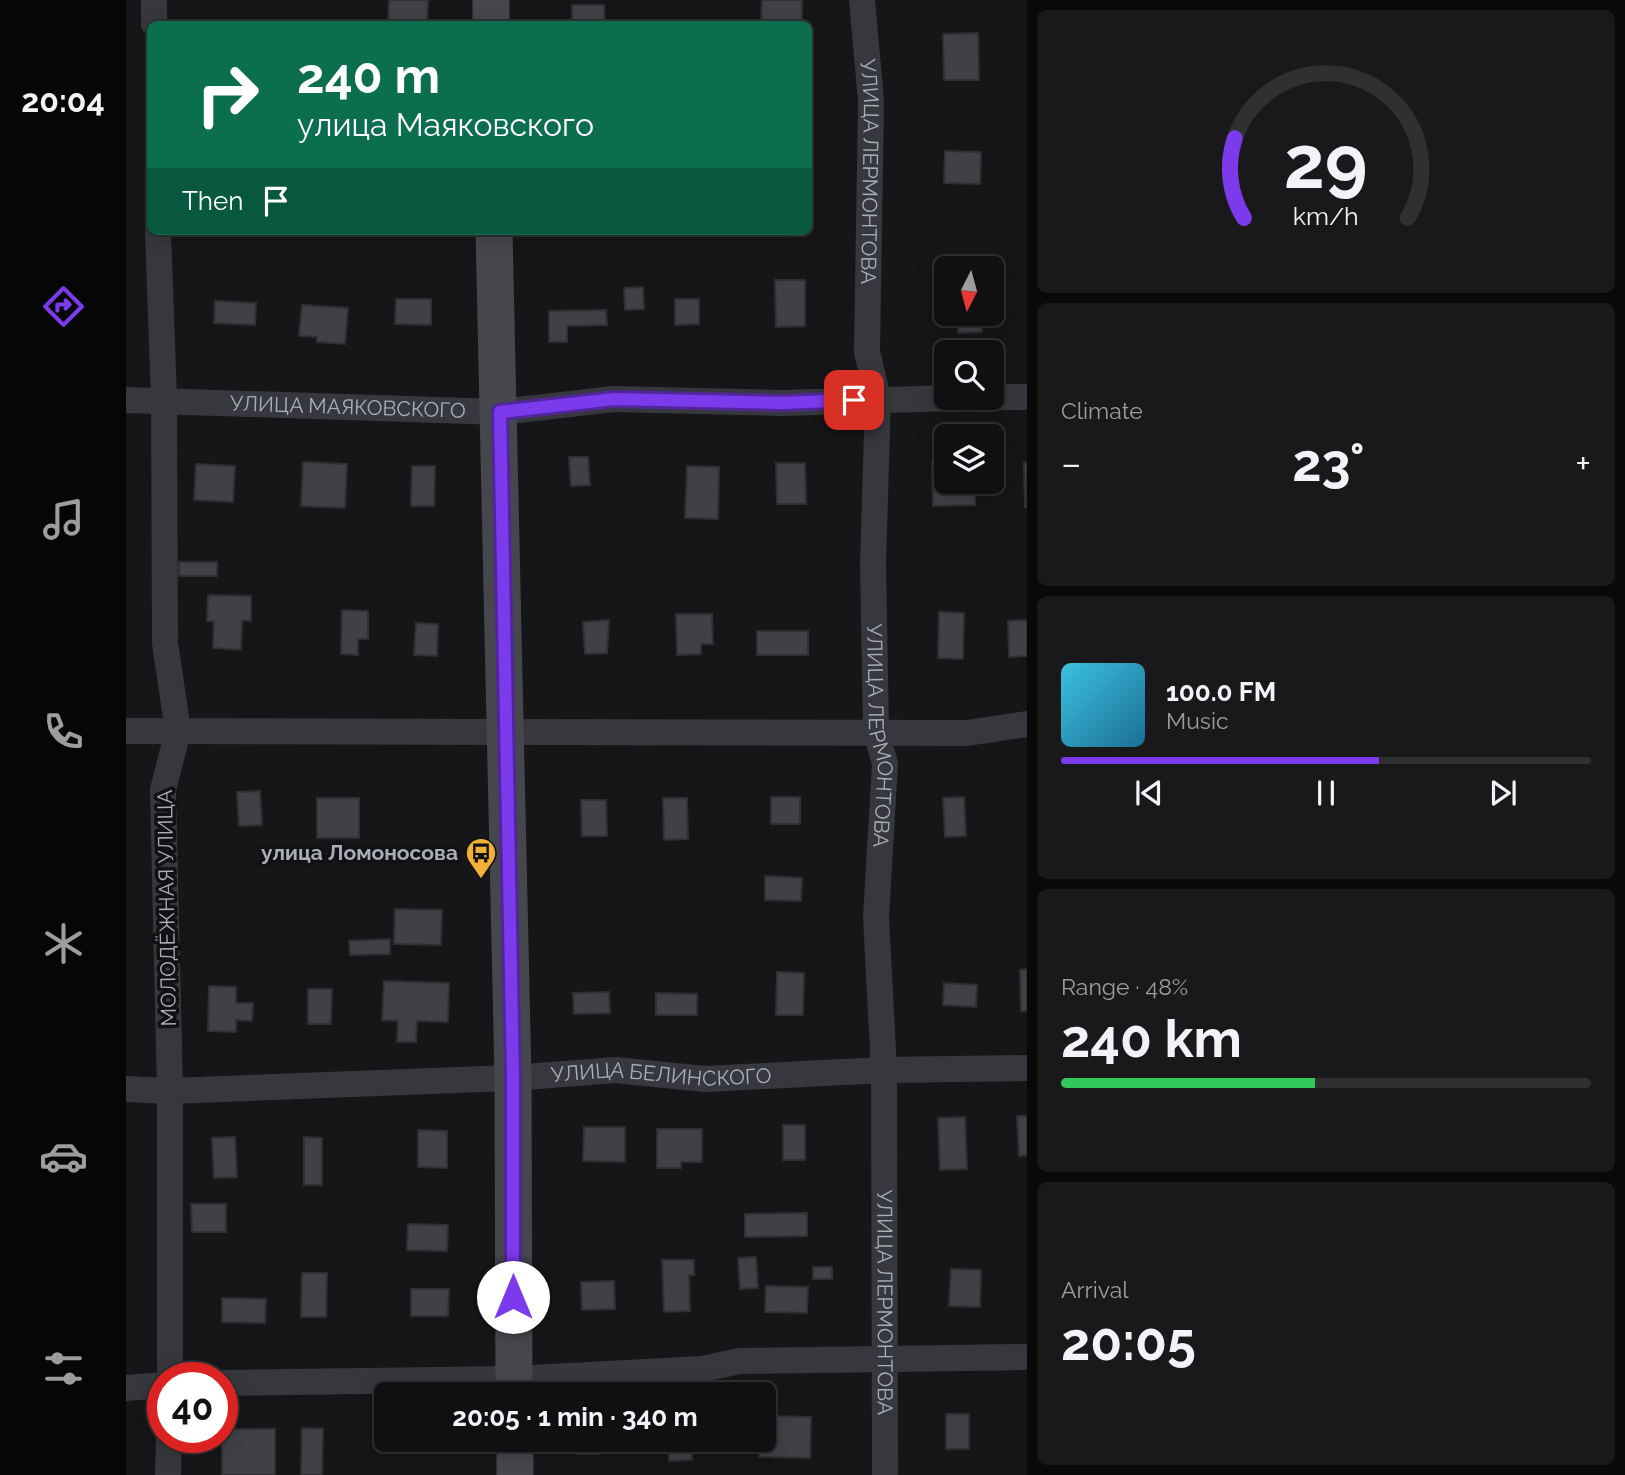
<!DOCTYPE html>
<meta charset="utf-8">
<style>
body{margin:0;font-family:Raleway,sans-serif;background:#19191b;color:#f1f3f6;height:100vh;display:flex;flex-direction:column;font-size:26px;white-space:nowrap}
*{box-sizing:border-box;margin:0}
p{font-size:23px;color:#9c9d9f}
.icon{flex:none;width:38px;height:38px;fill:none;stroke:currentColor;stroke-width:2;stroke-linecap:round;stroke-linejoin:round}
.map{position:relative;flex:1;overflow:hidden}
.details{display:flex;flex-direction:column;gap:10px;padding:10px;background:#09090a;width:598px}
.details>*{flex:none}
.hud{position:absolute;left:21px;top:21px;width:665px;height:214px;border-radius:10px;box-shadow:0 4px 18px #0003,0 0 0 2px #303032;background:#0b6e4f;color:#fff;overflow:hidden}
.needle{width:46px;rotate:186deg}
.fabs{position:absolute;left:808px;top:256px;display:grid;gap:14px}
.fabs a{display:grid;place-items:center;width:70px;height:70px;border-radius:10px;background:#101012;box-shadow:0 4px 18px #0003,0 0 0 2px #303032;font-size:35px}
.speed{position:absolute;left:21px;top:1362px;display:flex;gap:14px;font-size:35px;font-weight:700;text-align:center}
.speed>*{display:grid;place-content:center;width:91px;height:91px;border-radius:50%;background:#101012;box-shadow:0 4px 18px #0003,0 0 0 2px #303032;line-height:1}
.speed .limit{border:10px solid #d22;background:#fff;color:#111}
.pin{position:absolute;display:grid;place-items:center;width:60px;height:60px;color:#fff;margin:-30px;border-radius:14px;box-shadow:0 4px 10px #0006}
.me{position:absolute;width:77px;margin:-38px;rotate:0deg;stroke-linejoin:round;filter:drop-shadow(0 0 5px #0008)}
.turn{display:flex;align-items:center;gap:24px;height:147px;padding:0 35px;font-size:32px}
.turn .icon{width:91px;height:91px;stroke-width:2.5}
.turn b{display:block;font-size:49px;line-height:60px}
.then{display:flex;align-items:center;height:66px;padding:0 35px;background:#0003;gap:14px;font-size:26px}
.big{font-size:52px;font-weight:700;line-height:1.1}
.details .widget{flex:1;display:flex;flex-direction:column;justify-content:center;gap:10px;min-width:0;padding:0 24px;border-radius:10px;background:#19191b}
.details .dial{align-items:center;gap:0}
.dial svg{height:182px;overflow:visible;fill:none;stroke:#303032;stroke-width:7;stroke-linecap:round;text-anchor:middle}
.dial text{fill:#f1f3f6;stroke:none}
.song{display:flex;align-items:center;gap:21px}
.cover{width:84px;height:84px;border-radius:10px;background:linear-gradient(135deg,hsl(190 70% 55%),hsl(200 70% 35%))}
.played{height:7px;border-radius:4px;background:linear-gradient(90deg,#7c3aed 60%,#303032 60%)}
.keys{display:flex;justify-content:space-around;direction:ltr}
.heat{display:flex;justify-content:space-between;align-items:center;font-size:38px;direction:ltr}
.charge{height:10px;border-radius:5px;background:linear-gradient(90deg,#34c759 48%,#303032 0)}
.trip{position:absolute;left:248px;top:1382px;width:402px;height:70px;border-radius:10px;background:#101012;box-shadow:0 4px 18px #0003,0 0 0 2px #303032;font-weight:700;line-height:70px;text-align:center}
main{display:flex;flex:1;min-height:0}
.dock{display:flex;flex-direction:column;width:126px;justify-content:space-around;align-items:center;background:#060607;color:#9c9d9f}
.dock .icon{width:49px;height:49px}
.dock .selected{color:#7c3aed}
.dock b{font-size:32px;color:#f1f3f6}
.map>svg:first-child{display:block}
.building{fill:#404145;stroke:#303034;stroke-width:2}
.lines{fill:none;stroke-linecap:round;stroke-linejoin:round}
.street{stroke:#37383d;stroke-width:26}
.secondary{stroke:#45474d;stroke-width:37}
.route-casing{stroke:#51269a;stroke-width:18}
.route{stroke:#7c3aed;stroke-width:12}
.labels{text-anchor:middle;stroke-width:7;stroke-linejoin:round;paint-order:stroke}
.street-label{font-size:21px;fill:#a8adb8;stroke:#111113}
.poi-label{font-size:21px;font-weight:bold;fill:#a8adb8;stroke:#111113;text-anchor:end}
</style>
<main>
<nav class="dock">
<b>20:04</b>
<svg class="icon selected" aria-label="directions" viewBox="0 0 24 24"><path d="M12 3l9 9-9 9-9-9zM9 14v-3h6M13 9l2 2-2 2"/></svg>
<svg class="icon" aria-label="music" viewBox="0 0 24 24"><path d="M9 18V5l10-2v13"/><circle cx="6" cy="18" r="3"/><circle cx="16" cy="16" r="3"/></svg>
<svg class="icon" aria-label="phone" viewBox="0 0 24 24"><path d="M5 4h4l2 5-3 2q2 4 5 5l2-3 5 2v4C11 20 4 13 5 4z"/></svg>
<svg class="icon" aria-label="climate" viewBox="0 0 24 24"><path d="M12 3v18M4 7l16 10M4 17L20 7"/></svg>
<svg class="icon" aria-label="car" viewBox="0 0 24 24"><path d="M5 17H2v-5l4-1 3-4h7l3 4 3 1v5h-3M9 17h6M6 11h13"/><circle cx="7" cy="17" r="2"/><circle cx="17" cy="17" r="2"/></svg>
<svg class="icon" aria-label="filters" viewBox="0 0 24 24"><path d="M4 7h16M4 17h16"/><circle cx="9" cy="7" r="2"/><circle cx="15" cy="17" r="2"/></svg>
</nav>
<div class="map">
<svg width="901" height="1475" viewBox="0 0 901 1475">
<rect width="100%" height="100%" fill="#161618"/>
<path class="building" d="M263,0H302L301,24H262Z
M636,0H676V24H635Z
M446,5H478L479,24H446Z
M852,33L853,80H818L817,34Z
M819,151L855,152L854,184L818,183Z
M649,280H679V326L650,327Z
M517,287L518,309L499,310L498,288Z
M270,299H305V325L269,324Z
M549,299H573V324L549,325Z
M89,301L130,303L129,325L88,323Z
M176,305L222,308L219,344L191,342V337L173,336Z
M480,310L481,325L441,326V342H423V311Z
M831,313H855L856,332L832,333Z
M443,457H462L464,485L445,486Z
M177,462L221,464L219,508L175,506Z
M821,462V481H849V505L807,506L806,463Z
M650,463H679L680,504H651Z
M898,463H901V507H899Z
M70,464L109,466L107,502L68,500Z
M286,466H309L308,506H285Z
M561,466L593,467L592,519L559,518Z
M53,562H91V576H53Z
M82,595L125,596V621L116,620L115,650L87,648L88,621H81Z
M216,610L242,611V639H232V655L215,654Z
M813,612L838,613L837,659L812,658Z
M550,614H586L587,644H575V654L551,655Z
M483,620L481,653L459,654L457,622Z
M901,620V656L883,657L882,621Z
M290,623L312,624L311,656L288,655Z
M631,631H682V655H631Z
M134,791L136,825L113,826L111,792Z
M645,797H674V824H645Z
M838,797L840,836L819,837L817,798Z
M191,798H233V838H191Z
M537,798H561L562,839L538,840Z
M455,800H480L481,836H456Z
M639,876L676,878L675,901L639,900Z
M269,909L316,910L315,945L268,944Z
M264,939V954L224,955L223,941Z
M901,969V1011H895L894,970Z
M651,972L678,973L677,1015H650Z
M258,981L323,983L322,1022L291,1021L290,1042H271L272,1021L256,1020Z
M818,983L851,985L850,1007L817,1005Z
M83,986L110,987V1003H127L126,1021L110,1020V1032L82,1031Z
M182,989H206L205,1024H182Z
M483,992L484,1013L448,1014L447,993Z
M530,993L571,994V1015H530Z
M891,1116H901V1155L893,1156Z
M839,1117L841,1169L814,1170L812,1118Z
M657,1125H679V1160H657Z
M458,1127H499V1162L457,1161Z
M531,1129H576V1162H555V1168H531Z
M292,1130L321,1131V1168L292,1167Z
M109,1137L111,1177L88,1178L86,1138Z
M178,1137L196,1138V1185H178Z
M65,1204H100V1232H66Z
M681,1213V1236L619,1237V1214Z
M282,1224L322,1225L321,1251L281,1250Z
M630,1257L632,1288L614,1289L612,1258Z
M536,1260H568V1275H563L564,1311L538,1312Z
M687,1267H706V1279H687Z
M825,1269L855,1270L854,1307L823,1306Z
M176,1273H201L200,1317H175Z
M488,1281L489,1309L456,1310L455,1282Z
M640,1286L682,1287L681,1313L639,1312Z
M285,1289H323L322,1316H285Z
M96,1298L140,1299L139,1323L96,1322Z
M820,1414H843V1449H820Z
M639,1416L685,1417L684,1458L633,1457V1440H639Z
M176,1428L197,1429L196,1475H175Z
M96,1429H149V1475H96Z
M279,1440H312V1445L279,1446Z
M451,1440H472V1454H451Z
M543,1440H566V1460L543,1461Z"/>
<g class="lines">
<g class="street">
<path d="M28,0V24"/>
<path id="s1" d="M736,0L745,101L741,352L752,398L747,564L750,731L759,764L750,917L758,1070L759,1475"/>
<path d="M32,231L38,400L39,643L52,731L37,790L44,1091V1377"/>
<path d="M866,397H901"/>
<path id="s2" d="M0,400L374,412L488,399L656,403L864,397"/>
<path d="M0,731L841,733L901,724"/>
<path id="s3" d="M0,1089L44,1091L387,1078L489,1070L579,1079L758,1070L901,1068"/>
<path d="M96,1383L388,1379L576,1369L614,1361L901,1357"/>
<path d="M0,1388L37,1385"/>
<path d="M42,1475L43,1437"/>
</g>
<path class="secondary" d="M365,24V0
M368,231L387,1078L388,1395
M389,1440V1475"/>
</g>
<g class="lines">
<g class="route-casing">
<path id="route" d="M387,1297V1078L374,412L488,399L656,403L728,400"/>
</g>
<use href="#route" class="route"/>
</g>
<defs>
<g id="bus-pin" transform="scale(1.575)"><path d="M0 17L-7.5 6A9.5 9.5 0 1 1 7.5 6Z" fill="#f2b134" stroke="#111113"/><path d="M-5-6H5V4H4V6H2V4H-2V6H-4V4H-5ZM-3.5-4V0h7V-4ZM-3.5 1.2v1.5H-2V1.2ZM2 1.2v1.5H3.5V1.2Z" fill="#111"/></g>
</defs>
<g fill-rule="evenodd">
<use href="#bus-pin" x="355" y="853"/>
</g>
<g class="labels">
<g class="street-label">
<text dy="7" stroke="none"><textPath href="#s1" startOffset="172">УЛИЦА ЛЕРМОНТОВА</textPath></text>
<text dy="7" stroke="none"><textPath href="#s2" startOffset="222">УЛИЦА МАЯКОВСКОГО</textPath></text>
<text dy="7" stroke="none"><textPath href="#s1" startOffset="738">УЛИЦА ЛЕРМОНТОВА</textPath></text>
<text transform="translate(41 908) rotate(-91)" y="7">МОЛОДЁЖНАЯ УЛИЦА</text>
<text dy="7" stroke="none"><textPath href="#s3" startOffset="536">УЛИЦА БЕЛИНСКОГО</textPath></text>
<text dy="7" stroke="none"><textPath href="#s1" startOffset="1306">УЛИЦА ЛЕРМОНТОВА</textPath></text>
</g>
<g class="poi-label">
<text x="332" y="860">улица Ломоносова</text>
</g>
</g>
</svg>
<div class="fabs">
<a><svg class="needle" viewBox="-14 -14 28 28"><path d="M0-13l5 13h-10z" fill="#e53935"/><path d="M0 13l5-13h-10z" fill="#9c9d9f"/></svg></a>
<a><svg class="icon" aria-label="search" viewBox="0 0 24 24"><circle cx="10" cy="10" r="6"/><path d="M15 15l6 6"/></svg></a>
<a><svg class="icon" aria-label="layers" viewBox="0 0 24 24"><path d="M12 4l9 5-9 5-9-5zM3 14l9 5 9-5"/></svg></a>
</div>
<div class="speed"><div class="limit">40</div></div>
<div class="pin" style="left:728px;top:400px;background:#d93025"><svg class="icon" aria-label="arrive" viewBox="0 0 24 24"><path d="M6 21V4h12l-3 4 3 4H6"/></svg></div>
<svg class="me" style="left:387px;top:1297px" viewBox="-20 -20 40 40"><circle r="19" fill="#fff"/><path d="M0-13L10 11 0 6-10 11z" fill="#7c3aed"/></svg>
<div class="trip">20:05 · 1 min · 340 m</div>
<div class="hud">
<div class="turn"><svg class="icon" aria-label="right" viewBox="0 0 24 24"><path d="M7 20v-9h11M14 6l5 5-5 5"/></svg><div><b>240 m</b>улица Маяковского</div></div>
<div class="then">Then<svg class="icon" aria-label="arrive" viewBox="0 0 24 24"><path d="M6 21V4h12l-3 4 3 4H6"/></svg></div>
</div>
</div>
<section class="details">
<div class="widget dial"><svg viewBox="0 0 100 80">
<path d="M14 69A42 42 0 1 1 86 69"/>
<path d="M14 69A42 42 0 0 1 10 34" stroke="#7c3aed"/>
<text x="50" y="56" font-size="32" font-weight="700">29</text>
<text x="50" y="72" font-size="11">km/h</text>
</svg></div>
<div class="widget"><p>Climate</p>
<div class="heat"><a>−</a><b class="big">23°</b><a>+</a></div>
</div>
<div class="widget">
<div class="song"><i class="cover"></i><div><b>100.0 FM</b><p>Music</p></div></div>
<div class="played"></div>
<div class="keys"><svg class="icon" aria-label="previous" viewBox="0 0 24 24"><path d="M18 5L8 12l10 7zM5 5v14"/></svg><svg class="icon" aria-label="pause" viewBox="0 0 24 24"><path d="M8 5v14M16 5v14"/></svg><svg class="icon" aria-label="next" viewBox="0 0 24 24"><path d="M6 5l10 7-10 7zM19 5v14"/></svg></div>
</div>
<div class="widget"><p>Range · 48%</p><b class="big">240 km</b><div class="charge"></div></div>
<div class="widget"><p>Arrival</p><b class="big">20:05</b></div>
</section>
</main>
